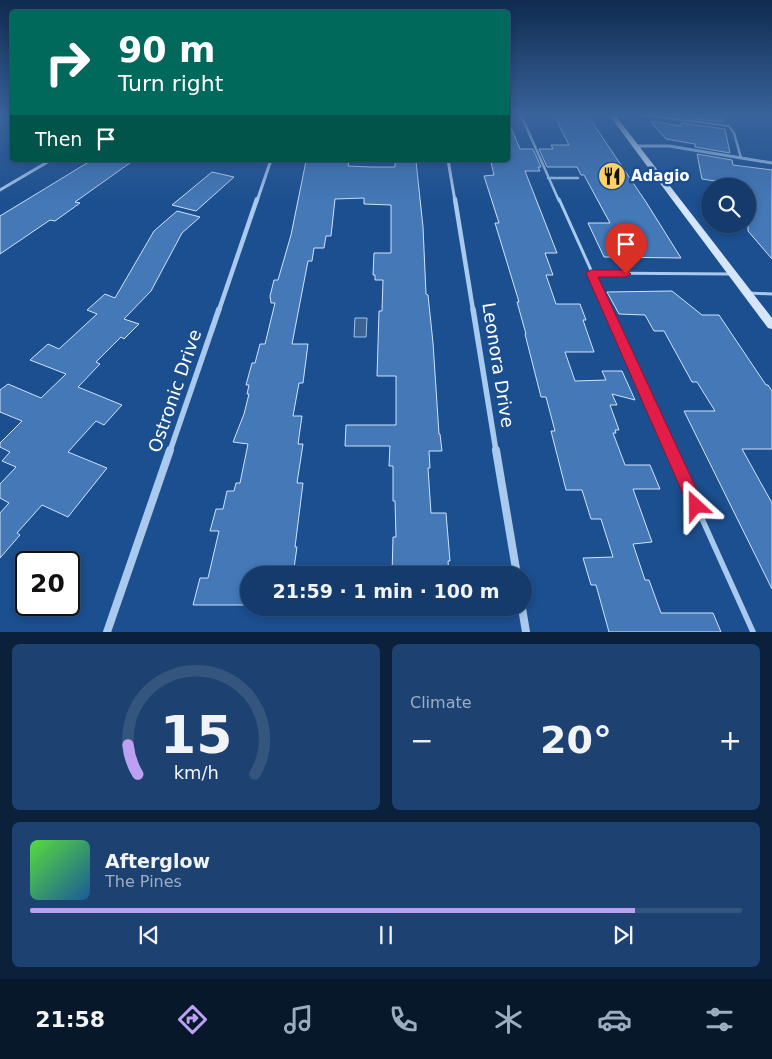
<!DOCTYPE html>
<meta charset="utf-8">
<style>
body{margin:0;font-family:"DejaVu Sans",sans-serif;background:#1d4271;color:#f1f3f6;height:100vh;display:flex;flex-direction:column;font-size:19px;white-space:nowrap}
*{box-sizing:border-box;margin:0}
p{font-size:16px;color:#9dadc1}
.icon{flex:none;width:28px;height:28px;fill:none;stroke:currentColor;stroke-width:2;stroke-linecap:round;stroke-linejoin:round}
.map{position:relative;height:632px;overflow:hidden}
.sheet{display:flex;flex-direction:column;gap:12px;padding:12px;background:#0b203b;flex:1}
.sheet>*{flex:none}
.hud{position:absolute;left:10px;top:10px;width:500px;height:152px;border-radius:5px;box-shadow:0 2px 8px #0003,0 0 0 1px #33557e;background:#00695c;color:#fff;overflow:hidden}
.buttons{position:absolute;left:701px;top:178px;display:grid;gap:10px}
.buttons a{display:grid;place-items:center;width:55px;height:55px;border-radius:50%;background:#143b6b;box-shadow:0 2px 8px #0003,0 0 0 1px #33557e;font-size:25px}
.speed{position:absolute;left:15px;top:551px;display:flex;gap:10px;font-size:25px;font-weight:700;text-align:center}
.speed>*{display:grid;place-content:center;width:65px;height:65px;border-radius:50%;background:#143b6b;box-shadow:0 2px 8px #0003,0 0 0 1px #33557e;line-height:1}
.speed .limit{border:2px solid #111;border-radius:8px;background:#fff;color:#111}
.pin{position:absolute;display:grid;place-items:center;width:42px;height:42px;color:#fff;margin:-51px -21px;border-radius:50% 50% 50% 0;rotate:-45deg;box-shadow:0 0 5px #0007}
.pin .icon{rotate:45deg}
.me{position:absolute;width:55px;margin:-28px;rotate:336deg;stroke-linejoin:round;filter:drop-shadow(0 0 4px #0008)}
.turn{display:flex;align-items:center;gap:18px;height:105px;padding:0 25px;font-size:22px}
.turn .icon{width:65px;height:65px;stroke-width:2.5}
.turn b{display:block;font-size:35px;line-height:42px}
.then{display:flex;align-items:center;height:48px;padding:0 25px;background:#0003;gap:10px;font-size:19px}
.big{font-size:38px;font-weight:800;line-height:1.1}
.sheet .widget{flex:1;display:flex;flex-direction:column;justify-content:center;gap:8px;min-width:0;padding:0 18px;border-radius:8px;background:#1d4271}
.sheet .dial{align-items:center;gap:0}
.dial svg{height:130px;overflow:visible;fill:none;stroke:#33557e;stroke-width:7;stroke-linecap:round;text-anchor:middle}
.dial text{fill:#f1f3f6;stroke:none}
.song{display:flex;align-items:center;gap:15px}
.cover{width:60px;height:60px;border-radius:8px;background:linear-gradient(135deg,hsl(110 70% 55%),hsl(210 70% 35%))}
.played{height:5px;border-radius:2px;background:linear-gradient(90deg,#bca0f2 85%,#33557e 85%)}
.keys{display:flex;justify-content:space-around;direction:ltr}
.heat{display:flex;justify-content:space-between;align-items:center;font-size:28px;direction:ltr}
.sheet .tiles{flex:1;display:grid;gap:12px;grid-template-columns:1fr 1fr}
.widget:last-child{grid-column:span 2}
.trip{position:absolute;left:240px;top:566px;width:292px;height:50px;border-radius:25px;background:#143b6b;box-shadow:0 2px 8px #0003,0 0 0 1px #33557e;font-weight:800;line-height:50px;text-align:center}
.tab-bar{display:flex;height:80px;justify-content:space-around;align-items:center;background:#08182b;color:#9dadc1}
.tab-bar .icon{width:35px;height:35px}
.tab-bar .current{color:#bca0f2}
.tab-bar b{font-size:22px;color:#f1f3f6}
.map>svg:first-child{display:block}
.water{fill:#3c6290;stroke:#9cc4f0}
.building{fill:#4478b7;stroke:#cfe3fa}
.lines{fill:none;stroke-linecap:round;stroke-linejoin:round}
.service-far3{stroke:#a9c9ee;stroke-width:2.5}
.service-far2{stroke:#a9c9ee;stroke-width:3}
.service-far1{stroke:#a9c9ee;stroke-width:4.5}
.service{stroke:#a9c9ee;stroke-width:5.5}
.minor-far3{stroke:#a9c9ee;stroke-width:3}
.minor-far2{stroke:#a9c9ee;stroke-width:4.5}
.minor-far1{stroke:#a9c9ee;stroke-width:5.5}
.minor{stroke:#a9c9ee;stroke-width:8}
.secondary{fill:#d6e6fa;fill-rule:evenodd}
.route{fill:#e11d48;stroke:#92132f}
.labels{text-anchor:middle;stroke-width:5;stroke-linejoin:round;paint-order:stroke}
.far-poi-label{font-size:15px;font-weight:bold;fill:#fff;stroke:#1b4f8f;text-anchor:start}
.street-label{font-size:18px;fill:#fff;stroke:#1b4f8f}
</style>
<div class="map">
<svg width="772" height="632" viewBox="0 0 772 632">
<rect width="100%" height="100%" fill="#1b4f8f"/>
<path class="water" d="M355,318H367L366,337H354Z"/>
<path class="building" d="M554,115L588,116L646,202L681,258L604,257L588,223H610L584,175H581L577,167H547L539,149H553L551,145H569Z
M682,115H721L723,122L682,117Z
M508,120L520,149H533L541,167H538L540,171H525L557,253H545L553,275H546L556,304H580L586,320H583L594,352H565L575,381L606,380L602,371H622L635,400L612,394L617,405H610L619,430H615L616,433H613L625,465H650L660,489H633L652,542L633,544L645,580H649L661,613H713L721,632H609L596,585H591L583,558L613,557L601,519H591L582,490H566L551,431H555L546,397H541L525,334H526L517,302H519L495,223H499L484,176L494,175L491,162H493V160H508Z
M650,121L681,126V123L725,129L730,153L695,147V144L666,139Z
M697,154L732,160L733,165L772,170V259L748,231V186L702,179Z
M92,160H134L75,202L80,203L55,221L50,220L0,254V216Z
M349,160L348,166L371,167H395V161H416L423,227L426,294L428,295L433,343L439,434H440L442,451H429L430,468H428L431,513H446L450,561H448L449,575H392L393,537H396L395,501H393V466H389L390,446H345L346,425H396V376H377L379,311H382L383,280H375V275H373L374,253H391V205L364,204V198L335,199L331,236H326L324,248H314L312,261H308L292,344H308L303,383H299L293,416H302L298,444H303L297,483H303L295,547H297L293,575H249V605H193L200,578H208L219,531H210L216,509H223L227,491H234L236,483H240L248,444L233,442L244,414L249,394H247L249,385H246L252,363H255L260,344H265L275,303H271L270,296L274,280H278L291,235L306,161Z
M212,172L234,177L196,211L172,205Z
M177,211L200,217L182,233L151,291L124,319L139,324L124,339L121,337L96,362L100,364L78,387L122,405L104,425L96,421L68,452L107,468L68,517L42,505L17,533L20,535L0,558V513L9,503L0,498V484L16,467L2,461L10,452L0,447V443L22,421L0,412V390L8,384L41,398L66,374L30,360L48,344L59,349L97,314L87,310L105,294L115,298L154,231Z
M672,291L702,315H719L766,385H768L772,391V449H742L772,503V589L684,411H715L697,382H692L664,331H654L645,315L619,314L607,292Z"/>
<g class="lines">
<path class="service-far3" d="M521,115L559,201
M646,115L729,126L734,133L741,158
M548,178H578"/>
<path class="service-far2" d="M559,199L609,310
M591,273L731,274
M749,293L772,294"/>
<path class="service-far1" d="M608,309L672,451"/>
<path class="service" d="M671,450L753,632"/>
<path class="minor-far3" d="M637,146H669L772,163
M448,160L455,201
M0,190L51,160
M257,201L271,160"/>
<path class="minor-far2" d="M455,199L473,310
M219,310L257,199"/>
<path class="minor-far1" d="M473,309L496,451
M170,451L219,309"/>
<path class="minor" d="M496,450L517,575
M522,608L526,632
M107,632L170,450"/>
<path class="secondary" d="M609,115H615L772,318V329L768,328Z"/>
</g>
<linearGradient id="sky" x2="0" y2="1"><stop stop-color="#0f2b4f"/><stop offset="0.57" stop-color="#39639b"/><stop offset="1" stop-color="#39639b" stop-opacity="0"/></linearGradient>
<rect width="772" height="203" fill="url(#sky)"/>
<path class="route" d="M591,270H626L631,274L626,277H598L702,501L704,506L702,512L696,514L691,512L586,273Z"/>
<defs>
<g id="restaurant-disc" transform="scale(1.4375)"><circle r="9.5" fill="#ffd166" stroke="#1b4f8f"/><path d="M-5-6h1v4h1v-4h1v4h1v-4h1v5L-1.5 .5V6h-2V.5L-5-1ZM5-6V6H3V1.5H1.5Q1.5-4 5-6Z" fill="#111"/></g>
</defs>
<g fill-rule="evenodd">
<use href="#restaurant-disc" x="612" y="176"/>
</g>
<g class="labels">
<g class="far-poi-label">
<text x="631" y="181">Adagio</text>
</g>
<g class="street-label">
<text transform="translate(498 365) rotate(81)" y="6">Leonora Drive</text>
<text transform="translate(175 391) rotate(-71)" y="6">Ostronic Drive</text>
</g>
</g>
</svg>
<div class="buttons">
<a><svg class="icon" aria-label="search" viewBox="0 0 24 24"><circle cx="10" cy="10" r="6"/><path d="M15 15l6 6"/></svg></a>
</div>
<div class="speed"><div class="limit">20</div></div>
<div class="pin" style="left:626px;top:274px;background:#d93025"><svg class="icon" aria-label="arrive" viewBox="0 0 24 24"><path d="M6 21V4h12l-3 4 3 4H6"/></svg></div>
<svg class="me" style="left:696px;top:506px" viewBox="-20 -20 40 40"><path d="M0-17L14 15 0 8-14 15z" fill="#e11d48" stroke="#fff" stroke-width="4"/></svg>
<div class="trip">21:59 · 1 min · 100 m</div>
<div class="hud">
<div class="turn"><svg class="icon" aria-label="right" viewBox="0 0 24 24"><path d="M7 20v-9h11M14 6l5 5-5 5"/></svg><div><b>90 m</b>Turn right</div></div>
<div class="then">Then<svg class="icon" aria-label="arrive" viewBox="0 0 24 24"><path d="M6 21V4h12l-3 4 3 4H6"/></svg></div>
</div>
</div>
<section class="sheet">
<div class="tiles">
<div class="widget dial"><svg viewBox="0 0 100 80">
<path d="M14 69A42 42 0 1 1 86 69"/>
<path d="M14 69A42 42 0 0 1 8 51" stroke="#bca0f2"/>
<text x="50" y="56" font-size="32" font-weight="700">15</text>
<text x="50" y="72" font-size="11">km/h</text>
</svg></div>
<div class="widget"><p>Climate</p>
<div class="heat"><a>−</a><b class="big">20°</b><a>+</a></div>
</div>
<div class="widget">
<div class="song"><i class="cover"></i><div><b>Afterglow</b><p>The Pines</p></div></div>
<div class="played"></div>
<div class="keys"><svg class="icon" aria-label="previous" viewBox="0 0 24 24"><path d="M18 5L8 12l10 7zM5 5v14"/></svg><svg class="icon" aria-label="pause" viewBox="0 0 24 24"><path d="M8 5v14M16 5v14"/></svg><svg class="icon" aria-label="next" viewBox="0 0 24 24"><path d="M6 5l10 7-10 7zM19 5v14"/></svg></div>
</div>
</div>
</section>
<nav class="tab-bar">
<b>21:58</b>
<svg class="icon current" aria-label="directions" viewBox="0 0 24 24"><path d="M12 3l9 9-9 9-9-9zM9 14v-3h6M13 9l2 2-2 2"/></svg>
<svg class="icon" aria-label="music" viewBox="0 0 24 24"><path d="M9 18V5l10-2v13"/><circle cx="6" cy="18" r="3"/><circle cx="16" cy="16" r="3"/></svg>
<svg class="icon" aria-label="phone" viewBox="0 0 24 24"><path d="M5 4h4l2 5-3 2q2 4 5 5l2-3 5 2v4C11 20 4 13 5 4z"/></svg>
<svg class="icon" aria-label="climate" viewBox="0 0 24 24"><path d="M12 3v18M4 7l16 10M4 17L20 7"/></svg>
<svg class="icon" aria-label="car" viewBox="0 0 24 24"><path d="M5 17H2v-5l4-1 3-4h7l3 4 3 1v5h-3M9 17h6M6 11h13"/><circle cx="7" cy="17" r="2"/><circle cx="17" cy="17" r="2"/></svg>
<svg class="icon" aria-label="filters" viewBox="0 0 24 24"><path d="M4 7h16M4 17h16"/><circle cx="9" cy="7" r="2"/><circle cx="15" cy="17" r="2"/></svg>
</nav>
